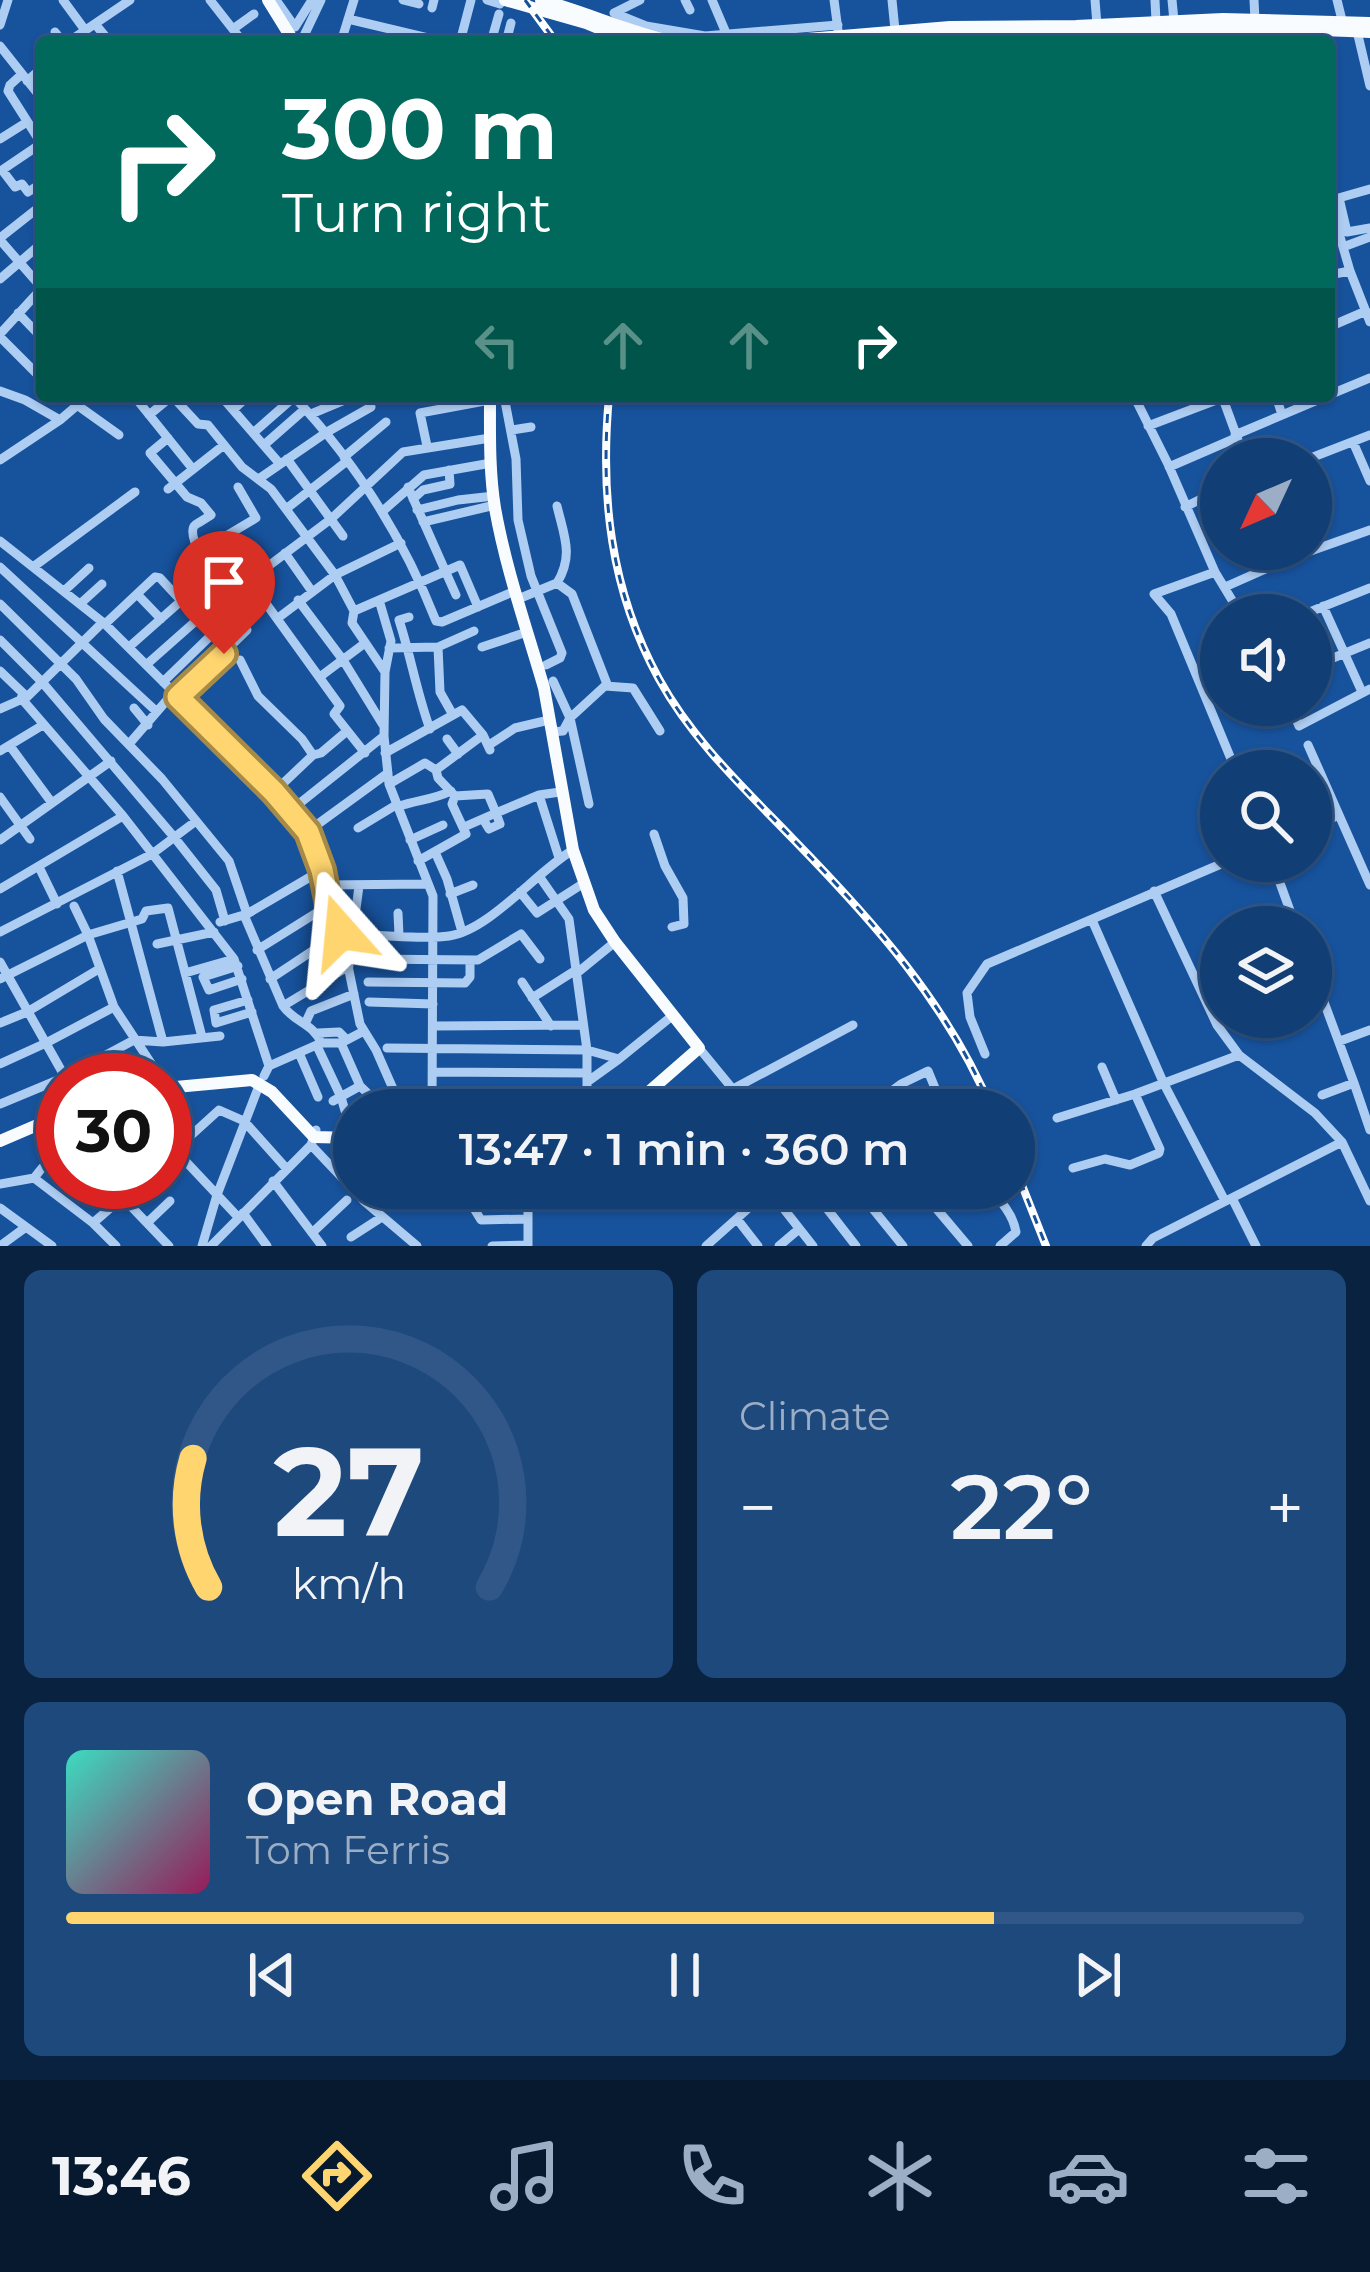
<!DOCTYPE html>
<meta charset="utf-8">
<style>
body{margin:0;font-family:Montserrat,sans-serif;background:#1e497d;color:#f1f3f6;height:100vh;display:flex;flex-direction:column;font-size:45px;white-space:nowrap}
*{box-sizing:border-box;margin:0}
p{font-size:39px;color:#9caec5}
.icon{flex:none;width:66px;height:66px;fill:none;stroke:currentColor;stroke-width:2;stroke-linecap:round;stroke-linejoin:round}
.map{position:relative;height:1246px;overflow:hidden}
.details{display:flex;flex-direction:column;gap:24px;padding:24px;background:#092240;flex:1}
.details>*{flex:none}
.banner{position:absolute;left:36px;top:36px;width:1299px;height:366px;border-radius:12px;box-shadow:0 3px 9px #0004,0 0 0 3px #305787;background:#00695c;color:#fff;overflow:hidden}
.needle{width:78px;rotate:226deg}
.controls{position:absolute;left:1200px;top:438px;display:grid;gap:24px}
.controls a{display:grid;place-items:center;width:132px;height:132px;border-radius:50%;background:#113e75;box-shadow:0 3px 9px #0004,0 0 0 3px #305787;font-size:60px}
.speed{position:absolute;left:36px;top:1053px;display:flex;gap:24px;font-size:60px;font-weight:700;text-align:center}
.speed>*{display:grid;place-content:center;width:156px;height:156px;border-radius:50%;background:#113e75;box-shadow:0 3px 9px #0004,0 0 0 3px #305787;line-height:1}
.speed .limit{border:18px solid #d22;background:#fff;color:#111}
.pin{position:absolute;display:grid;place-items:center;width:102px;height:102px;color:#fff;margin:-123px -51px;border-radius:50% 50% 50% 0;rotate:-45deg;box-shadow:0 0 12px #0007}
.pin .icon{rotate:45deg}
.me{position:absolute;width:132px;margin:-66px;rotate:342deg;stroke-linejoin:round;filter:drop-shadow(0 0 9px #0008)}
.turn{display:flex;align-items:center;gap:42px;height:252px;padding:0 48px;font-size:54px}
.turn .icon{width:156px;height:156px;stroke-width:2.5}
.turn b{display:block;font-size:84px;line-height:102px}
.lanes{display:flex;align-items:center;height:114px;padding:0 48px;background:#0003;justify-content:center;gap:60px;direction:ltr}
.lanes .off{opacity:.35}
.big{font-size:90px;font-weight:600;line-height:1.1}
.details .tile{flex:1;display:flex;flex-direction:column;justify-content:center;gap:18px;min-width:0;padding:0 42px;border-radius:18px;background:#1e497d}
.details .dial{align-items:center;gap:0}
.dial svg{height:312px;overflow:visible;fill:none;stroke:#305787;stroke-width:7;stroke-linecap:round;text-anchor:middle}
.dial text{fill:#f1f3f6;stroke:none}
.song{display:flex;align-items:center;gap:36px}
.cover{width:144px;height:144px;border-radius:18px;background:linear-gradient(135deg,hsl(170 70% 55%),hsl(330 70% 35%))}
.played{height:12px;border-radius:6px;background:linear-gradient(90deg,#ffd56f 75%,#305787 75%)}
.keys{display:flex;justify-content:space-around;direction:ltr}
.heat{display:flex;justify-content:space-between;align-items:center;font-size:66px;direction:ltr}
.details .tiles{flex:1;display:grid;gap:24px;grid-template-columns:1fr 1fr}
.tile:last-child{grid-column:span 2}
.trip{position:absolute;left:333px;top:1089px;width:702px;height:120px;border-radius:60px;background:#113e75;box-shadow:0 3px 9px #0004,0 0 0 3px #305787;font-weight:600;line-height:120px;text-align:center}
.menu{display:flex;height:192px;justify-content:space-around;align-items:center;background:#07192f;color:#9caec5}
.menu .icon{width:84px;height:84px}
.menu .selected{color:#ffd56f}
.menu b{font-size:54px;color:#f1f3f6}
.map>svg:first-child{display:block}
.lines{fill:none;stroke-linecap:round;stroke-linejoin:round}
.minor{stroke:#aecdf2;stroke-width:9}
.major{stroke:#f9fcff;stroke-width:12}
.rail-casing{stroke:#fff;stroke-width:8}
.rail{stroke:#17529c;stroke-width:3;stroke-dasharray:9;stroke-linecap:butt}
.route-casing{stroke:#a68a48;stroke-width:30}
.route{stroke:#ffd56f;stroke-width:21}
</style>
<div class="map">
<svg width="1370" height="1246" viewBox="0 0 1370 1246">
<rect width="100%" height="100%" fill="#17529c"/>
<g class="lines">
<path class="minor" d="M63,0L85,30
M210,0L243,42
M276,0L295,27L312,0
M403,0L419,4
M487,0L500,4
M685,0L690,10
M712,0L726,33
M834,0L838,30
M892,0L895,30
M1095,0L1097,25
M1155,0L1156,22
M1172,0L1174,21
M1254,0L1255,20
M1337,0L1343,24
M432,8L434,0
M614,13L646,26L705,36L838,25
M614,13L640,0
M348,19L428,38L427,42
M95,24L110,42
M0,25L8,0
M233,29L254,14
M1299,30L1303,42
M1357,31L1370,86
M55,32L63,42
M68,42L130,0
M301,42L321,0
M341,42L354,0
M460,42L471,0
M491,42L499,14
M506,42L511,23
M0,46L42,99
M22,74L10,85L8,91L41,143
M27,81L42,68
M1329,111L1332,119
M0,139L27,122
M42,143L2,170L15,187L22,184L28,192L42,183
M1339,198L1347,232L1370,228
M1329,199L1350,271L1370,322
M1335,199L1370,189
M0,238L38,208L42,213
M0,240L42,288
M1343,247L1370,237
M1329,275L1350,271
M0,279L42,243
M18,313L42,338
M1329,327L1366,311
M0,334L42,288
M0,337L42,379
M0,391L25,400L60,420
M1329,395L1370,378
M134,396L192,468
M221,396L280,464
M293,396C356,462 402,535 436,621L442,622L515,591
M504,396L516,459L518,520L531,576L562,653L560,658L546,665
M1134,396L1168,464L1215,572L1241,615
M1222,396L1245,459
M1276,396L1282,415
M77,405L119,435
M233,410L248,396
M311,414L347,399
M149,415L172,396L198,424L208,425L242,467L271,489L335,575L354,611L352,623L385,672
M1148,426L1227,396
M512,430L531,427
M253,433L294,397
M1235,435L1327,396
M168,438L150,453L187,497L201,503L211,515C210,516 194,525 194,526C186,539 217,584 225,597
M1353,442L1370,481
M264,445L305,409
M427,446L420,413L490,400
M344,457L386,422
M287,459L343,536
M1308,459L1370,435
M0,460L60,420L88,396
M1169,467L1236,438
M260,478L327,432L371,407
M408,487L456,595
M168,489L224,445
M413,499L423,490L450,484L449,470
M1185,507L1221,489
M286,509L347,461
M384,510L424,475L491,463
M417,510L458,500L494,496
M423,522L495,505
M0,541L105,624L274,792L307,832L322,870L329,905L341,932L360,1024L376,1050L394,1091L396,1110
M199,552L256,518L238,487
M285,553L311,590
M0,567L157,712
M33,567L135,492
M1215,572L1154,594L1171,614L1236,771
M249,580L340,706L334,714
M1225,587L1288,559L1370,530
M64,591L89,568
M137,594L161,619
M518,599L557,583C574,555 564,536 557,506
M298,600L343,660L383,725
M379,600L391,641L385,672L384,736L389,784L433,896L432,1110
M0,604L76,679L104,719L162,779L229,861L247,914
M80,604L102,584
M1323,606L1362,692
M354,611L460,565L478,607
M1302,615L1370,588
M409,617L399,620C411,657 417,694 430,729
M278,618L335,575L401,543
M105,624L155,577L160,578L198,619
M0,640L42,682L174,837L216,890L225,921
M129,647L181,601
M438,647L440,692L453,715
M482,647L527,632
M389,648L438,647L474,631
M240,660L258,696L302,739L313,755
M146,665L198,619L331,519L403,452L490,438
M1311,667L1370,643
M0,671L27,697
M321,676L365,643
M553,681L570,718L589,804
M163,682L233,614
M605,686L633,688L660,731
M178,697L247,630L220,602
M21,698L123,816L234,959L269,1066
M1290,705L1299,726L1370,689
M134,708L148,725
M0,709L27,697L103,622
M334,714L365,753
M551,732L563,731L570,718L607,684L572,594L557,583
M447,739L458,754
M129,744L174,692
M489,745L515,728L549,720
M1308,745L1370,885
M10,746L52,803
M0,751L43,725
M385,753L462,710L483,735L490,750
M436,770L438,778L455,796L488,794L496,813L539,795
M436,770L483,735
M389,784L425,763L436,770
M274,792L313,755L321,753L347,731
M0,797L30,839
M397,807C418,799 430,801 451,791
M290,811L384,736
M464,827L496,813L500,824L489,829L483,819
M1311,827L1339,815
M358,828L396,805
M307,832L388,773
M654,834L665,866L683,898L684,924L672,927
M0,840L111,761
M410,840L443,825
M435,852L447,879L462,932
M559,858L539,795L560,792
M418,861L466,834L452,804L455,796
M1272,861L1296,927
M39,867L57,904
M117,871L163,1042
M325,885L427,884
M359,886L354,924L364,935C391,935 422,940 449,936C490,930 537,871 573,850
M0,889L123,816
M1154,891L1217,1025L1239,1055L1315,1113L1342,1142L1370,1201
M520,892L537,913L584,883
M450,894L473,885
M74,906L88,935L114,1007L162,1080
M398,913L399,936
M244,915L283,1006C294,1022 314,1024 321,1043
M1092,920L1164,1084L1225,1201
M220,922L247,914L322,870
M0,932L152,854L196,821
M157,944L214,932
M257,950L329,905
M364,959L478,960L521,934L540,959
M0,962L65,1077
M238,966L203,977L209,990L242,979
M1311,967L1354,1083L1322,1095
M185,973L234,959
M577,973L615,942
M0,979L88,935L142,919L146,911L168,908L202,1037
M270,979L341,932
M368,982L465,983L470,977V960
M522,982L551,1026
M532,998L576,970
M248,1000L214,1010L216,1023L252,1012
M369,1002L433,1004
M283,1006L349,966
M0,1023L27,1012L99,969
M305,1024L311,1011L354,994
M434,1026L583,1025
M318,1033L339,1032L347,1040
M1340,1041L1370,1030
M341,1043L360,1086L385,1110
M317,1046L341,1097L353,1138
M387,1048L587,1050L619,1059L672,1016
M699,1048L750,1110
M299,1053L318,1097
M985,1054L970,1017L967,993L987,964L1228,861
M0,1064L46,1043L114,1007
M1102,1067L1116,1100
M433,1072L587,1073
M264,1076L269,1066L321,1043H341L364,1031
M587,1082L619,1059
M1354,1083L1370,1130
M733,1089L853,1025
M433,1093L587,1096V1050L569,919L539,876
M333,1101L360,1086
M0,1104L65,1077L134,1040L163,1042L220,1036
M866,1110L901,1084L928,1071L944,1110
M1057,1118L1135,1094L1239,1055
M165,1133L181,1143
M311,1145L364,1201L417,1246
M175,1150L238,1217
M165,1159L219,1110L244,1121L286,1168
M1073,1168L1105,1159L1130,1165L1159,1153L1160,1149L1135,1094
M34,1178L93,1223L116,1246
M273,1181L322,1246
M0,1184L34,1178L42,1168L63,1160
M811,1188L856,1246
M856,1188L903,1246
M919,1188L968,1246
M988,1188C1001,1201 1013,1214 1016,1232L1000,1246
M769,1190L813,1246
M123,1198L169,1246
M1232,1198L1256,1246
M470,1202L481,1220L527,1219
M0,1208L52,1246
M243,1213L267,1246
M737,1219L758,1246
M93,1223L140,1182
M147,1223L170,1201
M312,1233L347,1200
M351,1237L382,1217
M0,1246L26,1227
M202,1246L217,1195L260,1083
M211,1246L311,1145L316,1130
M492,1246L528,1245
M528,1246V1188
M706,1246L771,1188
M779,1246L799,1229
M1146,1246L1153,1238L1342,1142"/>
<path class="major" d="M268,0L294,42
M505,0L586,23L632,42
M541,0C586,12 628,32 674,42
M771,42L950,27L1076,26L1223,19L1370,23
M872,42C942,36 1013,38 1084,35C1180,32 1274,26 1370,32
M490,396C490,433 489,471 495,508C506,570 527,629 544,688L573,850L594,910L615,942L699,1048L628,1110
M165,1088L252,1080L272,1092L314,1137L354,1138
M0,1141L63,1114"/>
<g class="rail-casing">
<path id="rail" d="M525,0L556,42
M609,396C600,495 610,590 659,679C693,741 745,789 793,839C873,921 948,1004 992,1110
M1014,1165L1046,1246"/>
</g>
<use href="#rail" class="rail"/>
</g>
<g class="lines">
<g class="route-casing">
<path id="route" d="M224,654L178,697L274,792L308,832L322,870L329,905L341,932"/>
</g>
<use href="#route" class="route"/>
</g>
</svg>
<div class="controls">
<a><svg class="needle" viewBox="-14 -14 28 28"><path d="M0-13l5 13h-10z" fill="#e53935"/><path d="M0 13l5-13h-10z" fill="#9caec5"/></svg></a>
<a><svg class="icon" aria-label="sound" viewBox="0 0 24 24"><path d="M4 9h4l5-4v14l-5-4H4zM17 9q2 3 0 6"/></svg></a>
<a><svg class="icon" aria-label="search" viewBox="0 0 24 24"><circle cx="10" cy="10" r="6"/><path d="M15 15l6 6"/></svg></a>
<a><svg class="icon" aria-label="layers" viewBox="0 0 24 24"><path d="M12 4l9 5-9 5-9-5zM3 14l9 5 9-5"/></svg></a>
</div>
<div class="speed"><div class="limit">30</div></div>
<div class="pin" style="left:224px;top:654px;background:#d93025"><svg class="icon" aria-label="arrive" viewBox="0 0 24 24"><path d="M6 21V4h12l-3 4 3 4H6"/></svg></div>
<svg class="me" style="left:341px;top:932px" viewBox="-20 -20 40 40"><path d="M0-17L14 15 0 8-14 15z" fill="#ffd56f" stroke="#fff" stroke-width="4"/></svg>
<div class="trip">13:47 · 1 min · 360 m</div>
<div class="banner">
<div class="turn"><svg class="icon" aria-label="right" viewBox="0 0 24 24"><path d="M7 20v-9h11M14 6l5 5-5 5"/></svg><div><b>300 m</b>Turn right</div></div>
<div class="lanes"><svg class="icon off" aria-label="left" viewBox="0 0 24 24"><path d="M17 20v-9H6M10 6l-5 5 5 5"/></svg><svg class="icon off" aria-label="ahead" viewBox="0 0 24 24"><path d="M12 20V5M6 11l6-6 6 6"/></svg><svg class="icon off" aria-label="ahead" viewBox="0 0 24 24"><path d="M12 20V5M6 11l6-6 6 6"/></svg><svg class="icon" aria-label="right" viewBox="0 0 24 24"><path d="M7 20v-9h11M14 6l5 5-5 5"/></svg></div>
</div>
</div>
<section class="details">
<div class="tiles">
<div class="tile dial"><svg viewBox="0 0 100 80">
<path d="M14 69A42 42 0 1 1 86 69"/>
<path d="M14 69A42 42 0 0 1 10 36" stroke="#ffd56f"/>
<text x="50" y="56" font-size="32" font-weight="700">27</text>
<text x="50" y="72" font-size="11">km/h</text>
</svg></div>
<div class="tile"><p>Climate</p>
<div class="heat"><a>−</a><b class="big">22°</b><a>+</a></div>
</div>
<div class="tile">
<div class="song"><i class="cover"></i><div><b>Open Road</b><p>Tom Ferris</p></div></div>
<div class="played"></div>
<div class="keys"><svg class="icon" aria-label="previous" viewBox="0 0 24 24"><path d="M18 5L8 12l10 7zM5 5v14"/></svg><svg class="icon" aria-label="pause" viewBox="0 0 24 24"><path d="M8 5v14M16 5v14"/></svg><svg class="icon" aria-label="next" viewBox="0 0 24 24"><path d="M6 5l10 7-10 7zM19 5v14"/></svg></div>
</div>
</div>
</section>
<nav class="menu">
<b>13:46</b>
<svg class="icon selected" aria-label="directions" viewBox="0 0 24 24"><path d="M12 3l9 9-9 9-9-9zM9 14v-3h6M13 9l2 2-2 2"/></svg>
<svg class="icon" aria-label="music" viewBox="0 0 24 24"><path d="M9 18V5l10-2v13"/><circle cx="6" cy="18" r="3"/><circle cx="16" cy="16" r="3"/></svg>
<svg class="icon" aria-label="phone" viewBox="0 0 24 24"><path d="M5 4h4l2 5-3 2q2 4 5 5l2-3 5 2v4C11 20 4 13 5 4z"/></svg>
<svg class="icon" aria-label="climate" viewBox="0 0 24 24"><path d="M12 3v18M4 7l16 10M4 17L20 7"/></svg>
<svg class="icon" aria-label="car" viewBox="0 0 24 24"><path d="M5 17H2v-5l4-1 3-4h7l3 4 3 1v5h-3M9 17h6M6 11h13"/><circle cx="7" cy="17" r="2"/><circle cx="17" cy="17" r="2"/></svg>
<svg class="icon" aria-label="filters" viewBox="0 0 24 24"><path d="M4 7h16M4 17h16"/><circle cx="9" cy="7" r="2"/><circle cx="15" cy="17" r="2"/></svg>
</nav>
